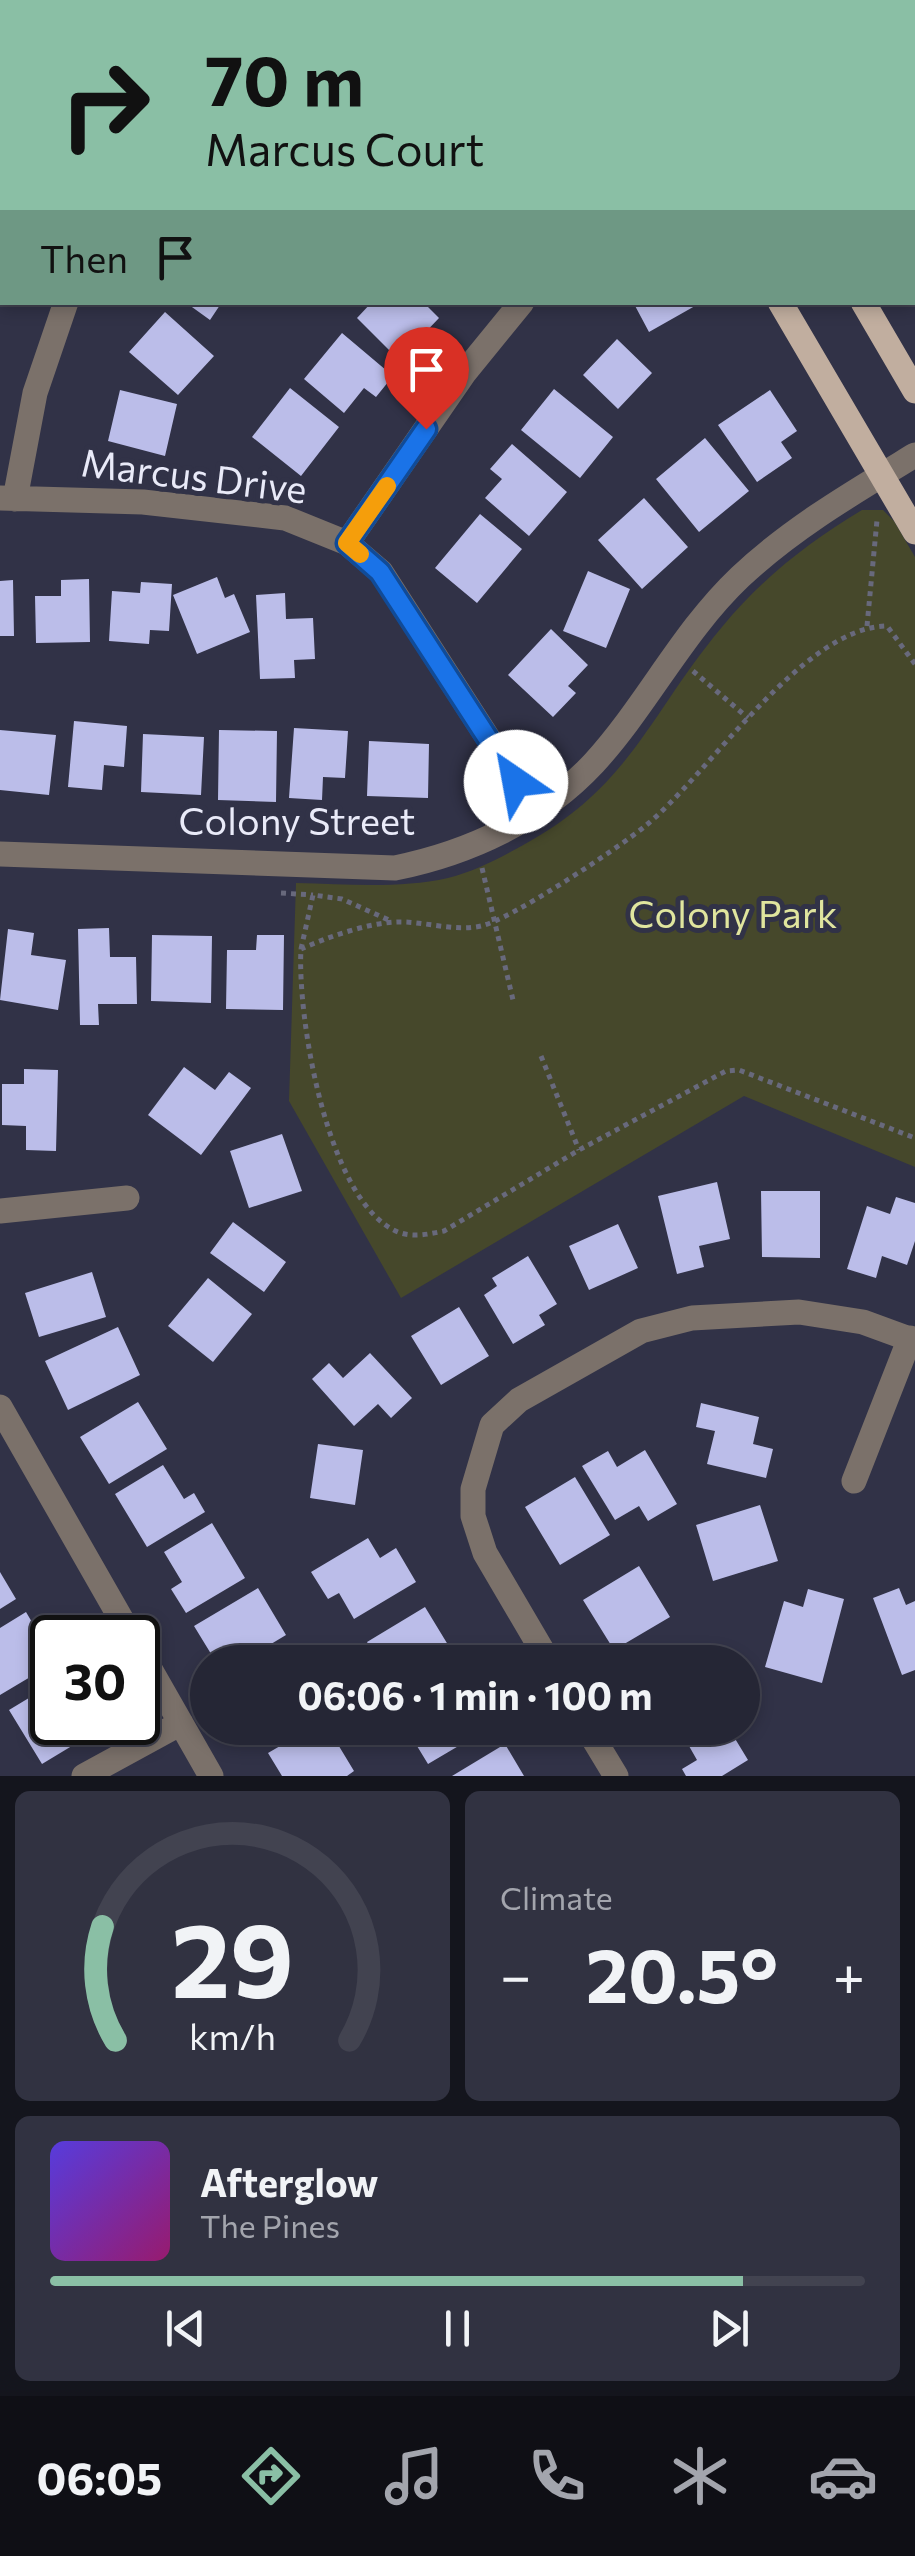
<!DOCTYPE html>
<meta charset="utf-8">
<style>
body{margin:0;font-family:Commissioner,sans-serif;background:#313241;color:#f1f3f6;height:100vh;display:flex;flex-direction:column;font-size:38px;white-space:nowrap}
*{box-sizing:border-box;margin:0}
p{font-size:32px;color:#a3a5ad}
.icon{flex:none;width:55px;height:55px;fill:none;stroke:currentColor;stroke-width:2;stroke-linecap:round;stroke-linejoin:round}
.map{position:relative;height:1776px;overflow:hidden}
.side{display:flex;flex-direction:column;gap:15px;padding:15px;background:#14151d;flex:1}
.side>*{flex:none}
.banner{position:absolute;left:0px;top:0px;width:915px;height:305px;box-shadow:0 5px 15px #0003,0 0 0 2px #424350;background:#8abfa5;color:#111;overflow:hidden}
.speed{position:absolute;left:30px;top:1615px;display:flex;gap:20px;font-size:50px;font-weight:700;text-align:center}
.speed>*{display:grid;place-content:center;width:130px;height:130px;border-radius:50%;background:#252635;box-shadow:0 5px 15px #0003,0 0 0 2px #424350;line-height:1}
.speed .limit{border:5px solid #111;border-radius:15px;background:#fff;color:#111}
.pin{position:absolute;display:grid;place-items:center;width:85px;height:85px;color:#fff;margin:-102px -42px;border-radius:50% 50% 50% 0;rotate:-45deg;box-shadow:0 0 10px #0007}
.pin .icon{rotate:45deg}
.me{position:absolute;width:110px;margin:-55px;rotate:327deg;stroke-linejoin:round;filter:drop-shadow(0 0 8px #0008)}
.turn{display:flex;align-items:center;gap:35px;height:210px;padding:0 40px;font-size:45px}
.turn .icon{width:130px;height:130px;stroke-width:2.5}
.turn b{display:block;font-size:70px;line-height:85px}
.then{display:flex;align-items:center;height:95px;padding:0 40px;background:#0003;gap:20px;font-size:38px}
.big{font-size:75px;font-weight:700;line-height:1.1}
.side .tile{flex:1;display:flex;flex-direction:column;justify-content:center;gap:15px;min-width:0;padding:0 35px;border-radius:15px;background:#313241}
.side .dial{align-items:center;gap:0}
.dial svg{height:260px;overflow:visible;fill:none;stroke:#424350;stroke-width:7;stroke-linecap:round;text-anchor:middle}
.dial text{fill:#f1f3f6;stroke:none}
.song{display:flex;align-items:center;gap:30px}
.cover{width:120px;height:120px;border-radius:15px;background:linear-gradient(135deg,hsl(250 70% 55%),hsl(320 70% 35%))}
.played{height:10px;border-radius:5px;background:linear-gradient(90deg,#8abfa5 85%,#424350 85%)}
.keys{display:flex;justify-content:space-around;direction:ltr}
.heat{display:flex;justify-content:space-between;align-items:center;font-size:55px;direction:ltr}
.side .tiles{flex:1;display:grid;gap:15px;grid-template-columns:1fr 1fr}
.tile:last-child{grid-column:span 2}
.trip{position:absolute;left:190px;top:1645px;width:570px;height:100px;border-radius:50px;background:#252635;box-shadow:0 5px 15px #0003,0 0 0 2px #424350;font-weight:700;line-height:100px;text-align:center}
.tabs{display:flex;height:160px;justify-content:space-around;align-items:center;background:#0f0f15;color:#a3a5ad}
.tabs .icon{width:70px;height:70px}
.tabs .active{color:#8abfa5}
.tabs b{font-size:45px;color:#f1f3f6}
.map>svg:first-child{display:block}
.green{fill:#46482b}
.building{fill:#bbbde9}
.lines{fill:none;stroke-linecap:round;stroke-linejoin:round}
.path{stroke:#68697c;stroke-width:5;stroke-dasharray:5 5;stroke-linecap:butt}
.minor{stroke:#7b716a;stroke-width:25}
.major{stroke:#c1ae9f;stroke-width:25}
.route-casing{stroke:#114b97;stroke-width:25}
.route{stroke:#1a73e8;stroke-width:18}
.slow{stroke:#f59e0b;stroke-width:18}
.labels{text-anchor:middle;stroke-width:10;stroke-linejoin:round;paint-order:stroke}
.street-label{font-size:38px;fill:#e9eaf8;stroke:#313247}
.park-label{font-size:38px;fill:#e0e59e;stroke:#313247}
</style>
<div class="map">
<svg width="915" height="1776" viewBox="0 0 915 1776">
<rect width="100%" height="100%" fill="#313247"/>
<path class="green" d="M862,510H883L894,521L915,557V1167L744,1096L401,1298L289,1101L296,883C347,884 398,889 448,878C476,871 500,858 525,844C631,786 650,713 722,627C762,578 809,542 862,510Z"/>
<path class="building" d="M185,302H222L210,320Z
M372,302H423L439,318L399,360L357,318Z
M633,302H702L649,332Z
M165,312L214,356L178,395L129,352Z
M342,333L393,376L376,397L364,388L344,413L304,379Z
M617,339L652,373L618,409L583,375Z
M290,388L339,427L301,476L252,437Z
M554,389L613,437L580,478L521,430Z
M120,390L177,404L165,456L108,441Z
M770,390L797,431L781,442L792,458L757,482L718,425Z
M705,438L749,491L699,532L656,479Z
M512,444L567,492L529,536L485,498L502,479L490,469Z
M644,498L688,547L642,589L598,540Z
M480,514L522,549L477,603L435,568Z
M588,571L630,589L606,648L563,631Z
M217,577L225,598L234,594L250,632L197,654L173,595Z
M89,579L90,642L36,643L35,596H61V580Z
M13,580L14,636H0V581Z
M141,582L172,584L169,631L150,630L149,644L109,641L112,591L140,593Z
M285,593L286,619L313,618L315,659L294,660L295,678L260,679L256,595Z
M551,629L588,665L568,686L576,693L553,717L508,675Z
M74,721L127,726L124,767L104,765L102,790L68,787Z
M294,728L348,731L345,778L323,777L322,800L289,798Z
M0,730L56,735L49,795L0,790Z
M219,730L277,731L276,802L218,800Z
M143,734L204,737L201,795L141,792Z
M369,741L429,744L428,798L367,796Z
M109,928L110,957H136L137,1004H98L99,1025H80L78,929Z
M8,929L34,933L31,955L66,960L58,1010L0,1000Z
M152,935L212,936L211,1003L151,1001Z
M257,935H284L283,1010L226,1009L227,950H256Z
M184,1067L215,1090L229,1072L251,1088L201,1155L148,1115Z
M24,1069L58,1070L56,1151L26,1150V1126L2,1125V1084H24Z
M282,1134L302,1191L249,1208L230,1151Z
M717,1182L730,1239L699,1246L704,1267L677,1274L658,1196Z
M761,1191H820V1258L762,1257Z
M896,1197L915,1203V1241L907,1265L882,1256L876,1278L847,1269L867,1206L890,1214Z
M233,1222L286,1262L264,1292L210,1253Z
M618,1224L638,1268L589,1290L569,1246Z
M528,1256L557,1304L539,1315L545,1325L513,1344L484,1295L497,1286L492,1278Z
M92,1272L106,1317L39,1337L25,1293Z
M208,1278L252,1314L213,1362L168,1326Z
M459,1307L489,1356L441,1385L411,1336Z
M118,1327L140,1375L68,1410L45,1361Z
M370,1353L412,1398L391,1418L378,1404L354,1426L312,1379L329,1363L343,1378Z
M138,1402L167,1449L109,1484L80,1437Z
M701,1403L759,1417L753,1444L773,1449L766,1478L707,1464L715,1431L696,1427Z
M318,1444L363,1450L355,1505L310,1498Z
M645,1450L677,1504L648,1521L639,1506L615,1520L582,1466L608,1451L617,1467Z
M163,1465L184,1499L194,1493L205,1512L147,1547L115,1494Z
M575,1477L610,1535L560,1565L525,1507Z
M760,1505L778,1561L713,1581L696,1525Z
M212,1523L245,1578L186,1613L171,1589L182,1582L164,1552Z
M368,1538L380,1558L396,1548L416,1582L354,1619L339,1593L328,1599L311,1572Z
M639,1566L670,1617L614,1650L583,1600Z
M0,1572L16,1599L0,1609Z
M258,1588L286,1635L241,1662H216L194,1626Z
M899,1588L906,1605L915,1601V1670L902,1675L873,1598Z
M808,1589L844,1599L822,1683L765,1667L784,1601L803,1607Z
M425,1607L456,1658L448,1662H379L367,1642Z
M26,1612L52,1656V1664L0,1695V1628Z
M680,1644L691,1662H649Z
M302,1649L310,1662H280Z
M52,1684V1722H89L95,1732L42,1764L9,1710Z
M311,1728H328L354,1771L347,1776H282L268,1753Z
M406,1728H489L428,1764Z
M688,1728H739L731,1732L748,1760L722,1776H686L682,1769L697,1760L681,1732Z
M505,1744L524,1776H452Z"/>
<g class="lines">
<path class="path" d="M867,626L877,520
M915,664L887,626C802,627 708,776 644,827C617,849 510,920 481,926C454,932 424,921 397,922C367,923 328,937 301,949C297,1016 327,1203 398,1232C413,1238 429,1234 444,1231L579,1150L726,1071L739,1070L915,1138
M693,671L748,718
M482,868L513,1000
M281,893L313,895
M301,949L313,895L342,899L391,921
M541,1056L579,1150"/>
<path class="minor" d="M234,2L236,0
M768,2L772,0
M813,2L817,0
M0,498L143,502L285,518L347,543L381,572L535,811
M15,499L35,393L66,302
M347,543L465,372L522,302
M0,854L395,868C469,853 541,820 594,763C647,705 682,632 740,577C792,528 854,492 915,455
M0,1211L127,1198
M0,1407L132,1638
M854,1481L910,1338
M138,1648L211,1776
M549,1662L485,1553L473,1516V1489L492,1425L519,1400L641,1331L692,1318L799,1312L863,1322L915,1341
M587,1728L616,1776
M84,1776L181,1723"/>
<path class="major" d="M607,0L608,2
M686,0L688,2
M780,302L915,532
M863,302L915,391"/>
</g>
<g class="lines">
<g class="route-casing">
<path id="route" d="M426,429L347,543L380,572L516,782"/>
</g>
<use href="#route" class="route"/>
<path class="slow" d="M360,554L347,543L387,486"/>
</g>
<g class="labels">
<g class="street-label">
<text transform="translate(194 477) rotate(7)" y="13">Marcus Drive</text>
<text x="297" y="835">Colony Street</text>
</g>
<g class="park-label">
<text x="733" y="928">Colony Park</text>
</g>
</g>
</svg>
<div class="speed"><div class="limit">30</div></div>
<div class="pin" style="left:426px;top:429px;background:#d93025"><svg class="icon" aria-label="arrive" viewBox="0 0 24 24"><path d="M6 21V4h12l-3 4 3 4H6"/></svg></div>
<svg class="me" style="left:516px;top:782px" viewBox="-20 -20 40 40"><circle r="19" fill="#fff"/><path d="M0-13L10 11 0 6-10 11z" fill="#1a73e8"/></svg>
<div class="trip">06:06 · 1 min · 100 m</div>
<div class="banner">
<div class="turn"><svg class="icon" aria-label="right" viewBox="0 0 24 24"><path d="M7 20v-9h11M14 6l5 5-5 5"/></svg><div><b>70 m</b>Marcus Court</div></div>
<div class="then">Then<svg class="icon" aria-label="arrive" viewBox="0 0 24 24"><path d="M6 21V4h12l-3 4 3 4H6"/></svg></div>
</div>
</div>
<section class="side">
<div class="tiles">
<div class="tile dial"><svg viewBox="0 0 100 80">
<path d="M14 69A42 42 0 1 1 86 69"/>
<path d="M14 69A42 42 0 0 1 10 34" stroke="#8abfa5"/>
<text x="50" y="56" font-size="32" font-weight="700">29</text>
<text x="50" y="72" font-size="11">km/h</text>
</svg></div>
<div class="tile"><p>Climate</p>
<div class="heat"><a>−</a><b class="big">20.5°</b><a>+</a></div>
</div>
<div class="tile">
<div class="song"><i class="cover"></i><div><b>Afterglow</b><p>The Pines</p></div></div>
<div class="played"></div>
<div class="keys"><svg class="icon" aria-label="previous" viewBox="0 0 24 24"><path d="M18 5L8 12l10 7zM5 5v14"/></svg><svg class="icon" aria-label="pause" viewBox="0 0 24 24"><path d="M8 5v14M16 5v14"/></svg><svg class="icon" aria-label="next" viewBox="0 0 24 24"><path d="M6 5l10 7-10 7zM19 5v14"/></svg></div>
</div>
</div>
</section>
<nav class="tabs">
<b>06:05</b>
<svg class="icon active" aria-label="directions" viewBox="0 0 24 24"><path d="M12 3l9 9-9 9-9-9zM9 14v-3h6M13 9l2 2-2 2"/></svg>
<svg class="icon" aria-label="music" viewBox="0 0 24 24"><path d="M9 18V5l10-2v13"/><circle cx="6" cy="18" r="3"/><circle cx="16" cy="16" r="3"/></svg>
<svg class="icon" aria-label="phone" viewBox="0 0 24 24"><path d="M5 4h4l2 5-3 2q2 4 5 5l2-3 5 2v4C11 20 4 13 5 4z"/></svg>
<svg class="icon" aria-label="climate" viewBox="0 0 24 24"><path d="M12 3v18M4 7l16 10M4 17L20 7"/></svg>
<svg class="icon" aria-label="car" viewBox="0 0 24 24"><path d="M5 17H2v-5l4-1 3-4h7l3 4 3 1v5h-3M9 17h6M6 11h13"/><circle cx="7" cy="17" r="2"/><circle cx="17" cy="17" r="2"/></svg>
</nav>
